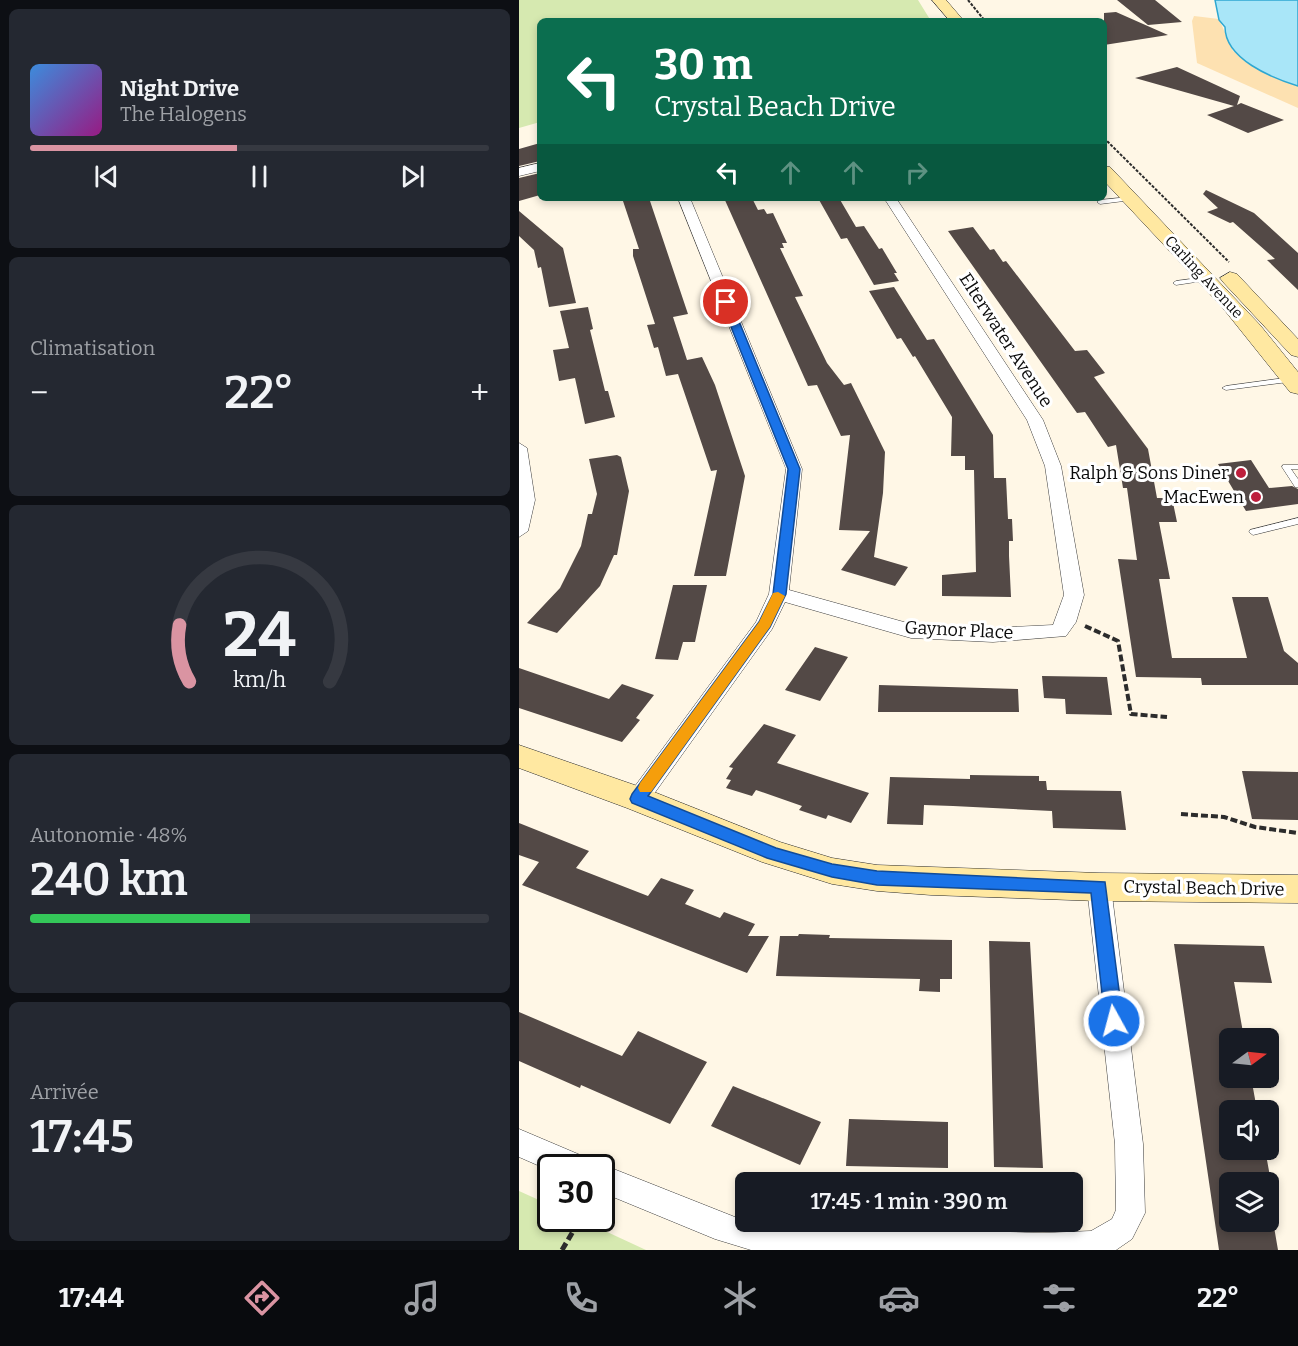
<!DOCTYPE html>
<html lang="fr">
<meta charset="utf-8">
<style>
body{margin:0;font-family:Bitter,serif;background:#242831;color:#f1f3f6;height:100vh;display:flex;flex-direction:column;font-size:22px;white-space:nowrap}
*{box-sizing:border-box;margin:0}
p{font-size:20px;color:#9ea1a6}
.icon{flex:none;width:33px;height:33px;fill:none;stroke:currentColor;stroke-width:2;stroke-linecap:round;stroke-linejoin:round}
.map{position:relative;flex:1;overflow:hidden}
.details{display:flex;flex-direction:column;gap:9px;padding:9px;background:#0d0f14;width:519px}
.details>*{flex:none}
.hud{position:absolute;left:18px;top:18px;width:570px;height:183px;border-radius:9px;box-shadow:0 3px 9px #0003;background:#0b6e4f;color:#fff;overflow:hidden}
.needle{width:39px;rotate:75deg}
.controls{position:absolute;left:700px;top:1028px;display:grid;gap:12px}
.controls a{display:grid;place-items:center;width:60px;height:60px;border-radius:9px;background:#171b24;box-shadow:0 3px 9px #0003;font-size:30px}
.speed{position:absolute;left:18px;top:1154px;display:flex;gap:12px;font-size:30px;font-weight:700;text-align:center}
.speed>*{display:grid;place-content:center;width:78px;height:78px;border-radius:50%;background:#171b24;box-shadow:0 3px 9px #0003;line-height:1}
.speed .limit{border:3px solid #111;border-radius:9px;background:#fff;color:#111}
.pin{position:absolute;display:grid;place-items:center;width:51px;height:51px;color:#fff;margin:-26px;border:3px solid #fff;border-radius:50%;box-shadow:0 2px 6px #0007}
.me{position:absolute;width:66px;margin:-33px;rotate:353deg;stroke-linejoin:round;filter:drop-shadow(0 0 4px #0008)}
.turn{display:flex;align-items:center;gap:21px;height:126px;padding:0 18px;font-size:27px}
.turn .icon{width:78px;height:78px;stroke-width:2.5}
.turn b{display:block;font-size:42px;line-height:51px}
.lanes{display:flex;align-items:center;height:57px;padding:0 18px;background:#0003;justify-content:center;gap:30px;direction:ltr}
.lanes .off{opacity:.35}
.big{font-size:45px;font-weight:600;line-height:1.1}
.details .tile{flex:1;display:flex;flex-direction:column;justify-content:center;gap:9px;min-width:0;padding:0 21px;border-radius:9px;background:#242831}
.details .dial{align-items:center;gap:0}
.dial svg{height:156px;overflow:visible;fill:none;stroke:#363941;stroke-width:7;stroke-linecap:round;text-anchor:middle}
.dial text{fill:#f1f3f6;stroke:none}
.song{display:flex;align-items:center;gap:18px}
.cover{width:72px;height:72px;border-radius:9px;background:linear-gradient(135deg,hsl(210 70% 55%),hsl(310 70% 35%))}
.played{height:6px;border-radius:3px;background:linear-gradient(90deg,#da94a2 45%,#363941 45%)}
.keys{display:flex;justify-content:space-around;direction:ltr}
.heat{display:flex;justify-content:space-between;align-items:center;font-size:33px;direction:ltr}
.charge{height:9px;border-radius:4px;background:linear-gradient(90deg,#34c759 48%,#363941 0)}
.trip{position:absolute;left:216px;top:1172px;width:348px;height:60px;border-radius:9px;background:#171b24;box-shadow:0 3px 9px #0003;font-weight:600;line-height:60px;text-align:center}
.menu{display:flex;height:96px;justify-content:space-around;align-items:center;background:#090b0e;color:#9ea1a6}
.menu .icon{width:42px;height:42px}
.menu .selected{color:#da94a2}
.menu b{font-size:27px;color:#f1f3f6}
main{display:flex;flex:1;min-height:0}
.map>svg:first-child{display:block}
.green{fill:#d6e9b0}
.sand{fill:#fde1b1}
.water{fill:#a9e6f8;stroke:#2ea7d1;stroke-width:1.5}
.building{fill:#534946}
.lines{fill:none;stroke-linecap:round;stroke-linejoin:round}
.lane-casing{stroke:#3d3d3d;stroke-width:1}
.street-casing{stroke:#3d3d3d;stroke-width:1}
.secondary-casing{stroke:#2c2c2c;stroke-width:1}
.path-far2{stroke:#2c2c2c;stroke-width:2;stroke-dasharray:3 1.5;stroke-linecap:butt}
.path-far1{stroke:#2c2c2c;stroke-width:4;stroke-dasharray:7 3;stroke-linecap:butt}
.path{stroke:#2c2c2c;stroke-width:5;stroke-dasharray:8 4;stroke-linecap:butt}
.lane{fill:#fff;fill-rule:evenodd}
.street{fill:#fff;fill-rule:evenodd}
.secondary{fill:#ffe8a1;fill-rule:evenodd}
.route{fill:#1a73e8;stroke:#114b97;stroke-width:1.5}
.slow{fill:#f59e0b}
.poi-dot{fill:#bd1f3c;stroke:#fff;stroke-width:2}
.labels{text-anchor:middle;stroke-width:6;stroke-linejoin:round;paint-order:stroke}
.far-street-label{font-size:15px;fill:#0a0a0a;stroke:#fff}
.street-label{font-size:18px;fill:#0a0a0a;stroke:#fff}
.poi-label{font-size:18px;fill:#0a0a0a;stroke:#fff;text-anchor:end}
</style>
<main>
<section class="details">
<div class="tile">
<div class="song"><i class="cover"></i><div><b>Night Drive</b><p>The Halogens</p></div></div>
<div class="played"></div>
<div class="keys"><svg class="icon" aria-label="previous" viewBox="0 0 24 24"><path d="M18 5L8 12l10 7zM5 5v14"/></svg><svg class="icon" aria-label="pause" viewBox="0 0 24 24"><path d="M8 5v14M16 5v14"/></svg><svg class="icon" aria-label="next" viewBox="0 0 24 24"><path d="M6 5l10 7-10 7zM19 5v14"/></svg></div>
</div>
<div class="tile"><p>Climatisation</p>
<div class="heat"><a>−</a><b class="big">22°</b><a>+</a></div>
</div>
<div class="tile dial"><svg viewBox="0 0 100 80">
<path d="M14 69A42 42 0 1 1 86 69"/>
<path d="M14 69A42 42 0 0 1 9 40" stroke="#da94a2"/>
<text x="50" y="56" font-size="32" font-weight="700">24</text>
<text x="50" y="72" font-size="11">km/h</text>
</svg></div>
<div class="tile"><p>Autonomie · 48%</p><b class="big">240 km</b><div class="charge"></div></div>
<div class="tile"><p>Arrivée</p><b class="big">17:45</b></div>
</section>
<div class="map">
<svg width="779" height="1250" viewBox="0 0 779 1250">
<rect width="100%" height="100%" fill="#fff7e6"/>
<path class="green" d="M0,0H399L412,21H21V122L0,128Z
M0,1191L31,1205L32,1218H58L127,1250H0Z"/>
<path class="sand" d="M675,16L700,19L714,51L750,74L779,86V108L678,63L673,21Z"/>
<path class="water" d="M696,0H779V86C753,78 706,59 706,27L700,20Z"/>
<path class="building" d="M598,0H636L663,22L629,25Z
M597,12L649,35L585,45V13Z
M658,67L721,96L718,105L722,103L765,120L729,133L688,115L715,106L616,78Z
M21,143V161L0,166V149Z
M21,173V195L0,201V178Z
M687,190L735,213L779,253V290L748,260L756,259L714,222L711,223L688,212L699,208L684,194Z
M103,198H130L169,314L154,317L168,360L183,357L196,385L226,476L207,576H175L198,470L192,471L159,374L147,376L139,347L135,348L128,325L136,324L114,256V249H120Z
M205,198H233L239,210L245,209L248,214L254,213L268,243H263L265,248H261L284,296L276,297L308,363L325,385L332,383L366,452L364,493L355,557L389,567L376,586L322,570L351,531L320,530L331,435L322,436L298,385L289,386Z
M299,198H320L337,227L345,226L360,249L363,248L378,273H375L380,281L355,285L328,238L322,239Z
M0,211L44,248L57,303L30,307L22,267L19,268L15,250L0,236Z
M454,227L471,250L475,249L484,262L487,261L556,351L568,350L586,373L575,377L629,449L638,498H653L658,522H640L651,579H640L653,658H728L713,597H749L765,651L779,663V685H683L682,678L617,677L599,559L618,560L608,488H604L597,445L589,447L566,412L558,413L429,231Z
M375,287L408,340L415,339L474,435L475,478H487L489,519H493L494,541H490V556L492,597L423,596V575L457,572L455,470H446V456H432L433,417L396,356L394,357L382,338L378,339L350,291Z
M69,307L74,329L71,330L86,391H89L96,417L66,424L56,378L40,381L34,350L50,348L41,311Z
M98,455L102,457L110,491L98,555H95L81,586L38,633L8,623L41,588L62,546L69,514H73L78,494L70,459Z
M732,460L750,488L773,486L779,489V504L727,511L699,464Z
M154,585H188L176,642H164L159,660L136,659Z
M296,647L329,657L301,701L266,690Z
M0,668L90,699L103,684L135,695L117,718L121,720L103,742L0,708Z
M523,676L588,677L593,715L547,714L546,699L525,698Z
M360,685L499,689L500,712H359Z
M245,724L277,735L258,763L350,793L332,823L309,815L307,819L280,810L283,806L237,790L233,796L207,788L212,780L207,779L214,768L210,767Z
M723,771L779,772V820L733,819Z
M451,775L520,776V781H527L528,790L602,791L607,830L534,828L533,811L434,806L405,805L404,825L368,824L371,777L451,779Z
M0,823L70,851L57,868L129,896L142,878L175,890L166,904L201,918L205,912L236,924L229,936H250L228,973L3,885L20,862L0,855Z
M280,934L311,935L310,938L433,940V979H421V992L400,991L401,979L257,976L261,936H279Z
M470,941L511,942L524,1168L475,1167Z
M655,944L745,946L753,983L715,982L725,1038H711V1077H732L738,1110H711V1149H746L752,1182H711V1221H754L759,1250H700Z
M0,1012L103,1056L119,1031L188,1062L151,1124L62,1085L61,1088L0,1061Z
M214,1086L302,1122L281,1165L192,1126Z
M330,1119L429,1122V1168L327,1166Z"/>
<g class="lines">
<g class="lane-casing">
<path id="lane" d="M611,197L614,199L613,200L581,204L578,202L581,200Z
M688,277L691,279L690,280L657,285L654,283L657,281Z
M774,377L778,379L777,381L707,390L703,388L707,386Z
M764,465H779V469H772L779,479V487H776L763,467Z
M779,518V524L734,535L730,532L731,530Z"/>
</g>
<g class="street-casing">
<path id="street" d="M21,163V171L0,176V168Z
M159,198H171L283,469L270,590L392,624L474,628L534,625L545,595L526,466L508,420L365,198H377L524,420L542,466L565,595L557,622L547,636L474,642L392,638L266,602L253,629L127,805L119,808L111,805L108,799L111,793L237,622L250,594L267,469Z
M0,443L8,448L16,500L9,531L0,537Z
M580,877L588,880L592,887L624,1144L626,1213L613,1239L597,1250H232L196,1239L82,1192V1167H74L82,1164L226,1221L247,1225L524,1233L572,1231L593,1219L597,1210L596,1144L568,887L572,880Z
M0,1129L66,1157L70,1167H32V1171L0,1157Z"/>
</g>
<g class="secondary-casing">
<path id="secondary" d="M413,0H427L445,21H431Z
M585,166L591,167L741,325L779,372V394L771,392L703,307L585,181Z
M711,272L718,274L779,339V357L772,355L704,282L701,278Z
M0,745L130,790L261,842L313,858L358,865L412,867L580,873L779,875V903L580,901L412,895L358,891L313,884L243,862L108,808L0,768Z"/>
</g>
<path class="path-far2" d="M449,0L466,21
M585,138L710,262"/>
<path class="path-far1" d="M566,626L599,641L612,714L648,717
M662,814L705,817L736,827L779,833"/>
<path class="path" d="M43,1250L62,1218"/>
<use href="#lane" class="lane"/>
<use href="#street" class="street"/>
<use href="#secondary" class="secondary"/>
</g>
<path class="route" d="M204,300L212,302L281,469L267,594L251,627L129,796L257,848L313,864L358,871L586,882L604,1021L602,1027L595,1029L589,1027L586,1021L572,893L358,885L313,877L248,858L113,803L111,799L113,794L240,622L254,594L269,469L202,302Z"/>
<path class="slow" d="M259,592L266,596L251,627L132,792H121L119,788L121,783L240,622L254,593Z"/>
<g class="poi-dot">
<circle cx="722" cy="473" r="6"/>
<circle cx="737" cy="497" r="6"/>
</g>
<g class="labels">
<g class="far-street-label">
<text transform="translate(685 277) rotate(47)" y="5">Carling Avenue</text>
</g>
<g class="street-label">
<text transform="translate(487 340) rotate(57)" y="6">Elterwater Avenue</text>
<text transform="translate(440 630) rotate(3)" y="6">Gaynor Place</text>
<text transform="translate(685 888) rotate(1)" y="6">Crystal Beach Drive</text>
</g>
<g class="poi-label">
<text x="710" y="479">Ralph &amp; Sons Diner</text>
<text x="725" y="503">MacEwen</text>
</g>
</g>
</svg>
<div class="controls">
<a><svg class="needle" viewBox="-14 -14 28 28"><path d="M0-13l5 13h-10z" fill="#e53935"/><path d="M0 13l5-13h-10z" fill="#9ea1a6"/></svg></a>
<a><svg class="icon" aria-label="sound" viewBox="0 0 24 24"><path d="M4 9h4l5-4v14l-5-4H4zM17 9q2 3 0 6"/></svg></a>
<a><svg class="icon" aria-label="layers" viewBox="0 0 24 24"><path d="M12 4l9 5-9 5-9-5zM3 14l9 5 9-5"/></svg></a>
</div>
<div class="speed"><div class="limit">30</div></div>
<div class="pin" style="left:207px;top:302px;background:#d93025"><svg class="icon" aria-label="arrive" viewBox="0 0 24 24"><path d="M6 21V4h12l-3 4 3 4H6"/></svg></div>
<svg class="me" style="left:595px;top:1021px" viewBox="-20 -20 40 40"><circle r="17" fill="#1a73e8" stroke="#fff" stroke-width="3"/><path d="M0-11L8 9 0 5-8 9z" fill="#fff"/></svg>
<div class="trip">17:45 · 1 min · 390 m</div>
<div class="hud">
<div class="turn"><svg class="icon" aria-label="left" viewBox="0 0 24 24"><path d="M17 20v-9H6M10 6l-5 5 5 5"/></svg><div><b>30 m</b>Crystal Beach Drive</div></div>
<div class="lanes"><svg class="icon" aria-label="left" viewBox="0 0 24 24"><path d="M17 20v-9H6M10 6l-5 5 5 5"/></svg><svg class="icon off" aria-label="ahead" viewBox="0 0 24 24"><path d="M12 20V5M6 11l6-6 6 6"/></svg><svg class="icon off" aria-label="ahead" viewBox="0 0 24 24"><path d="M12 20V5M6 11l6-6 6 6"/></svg><svg class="icon off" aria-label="right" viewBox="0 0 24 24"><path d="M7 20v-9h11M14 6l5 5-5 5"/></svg></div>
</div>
</div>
</main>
<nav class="menu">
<b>17:44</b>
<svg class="icon selected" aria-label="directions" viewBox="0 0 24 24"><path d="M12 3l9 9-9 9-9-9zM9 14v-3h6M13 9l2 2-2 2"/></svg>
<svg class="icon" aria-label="music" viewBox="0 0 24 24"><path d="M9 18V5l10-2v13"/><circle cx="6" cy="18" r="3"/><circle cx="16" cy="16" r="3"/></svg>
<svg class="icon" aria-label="phone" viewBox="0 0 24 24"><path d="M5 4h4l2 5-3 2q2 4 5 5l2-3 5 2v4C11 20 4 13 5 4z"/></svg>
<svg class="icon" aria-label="climate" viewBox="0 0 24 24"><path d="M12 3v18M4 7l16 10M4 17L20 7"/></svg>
<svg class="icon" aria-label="car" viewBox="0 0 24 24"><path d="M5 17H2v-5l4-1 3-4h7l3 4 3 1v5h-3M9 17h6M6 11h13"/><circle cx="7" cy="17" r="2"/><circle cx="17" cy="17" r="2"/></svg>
<svg class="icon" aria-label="filters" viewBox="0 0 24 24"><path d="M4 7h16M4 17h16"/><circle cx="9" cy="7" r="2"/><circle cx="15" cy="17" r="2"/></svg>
<b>22°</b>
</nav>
